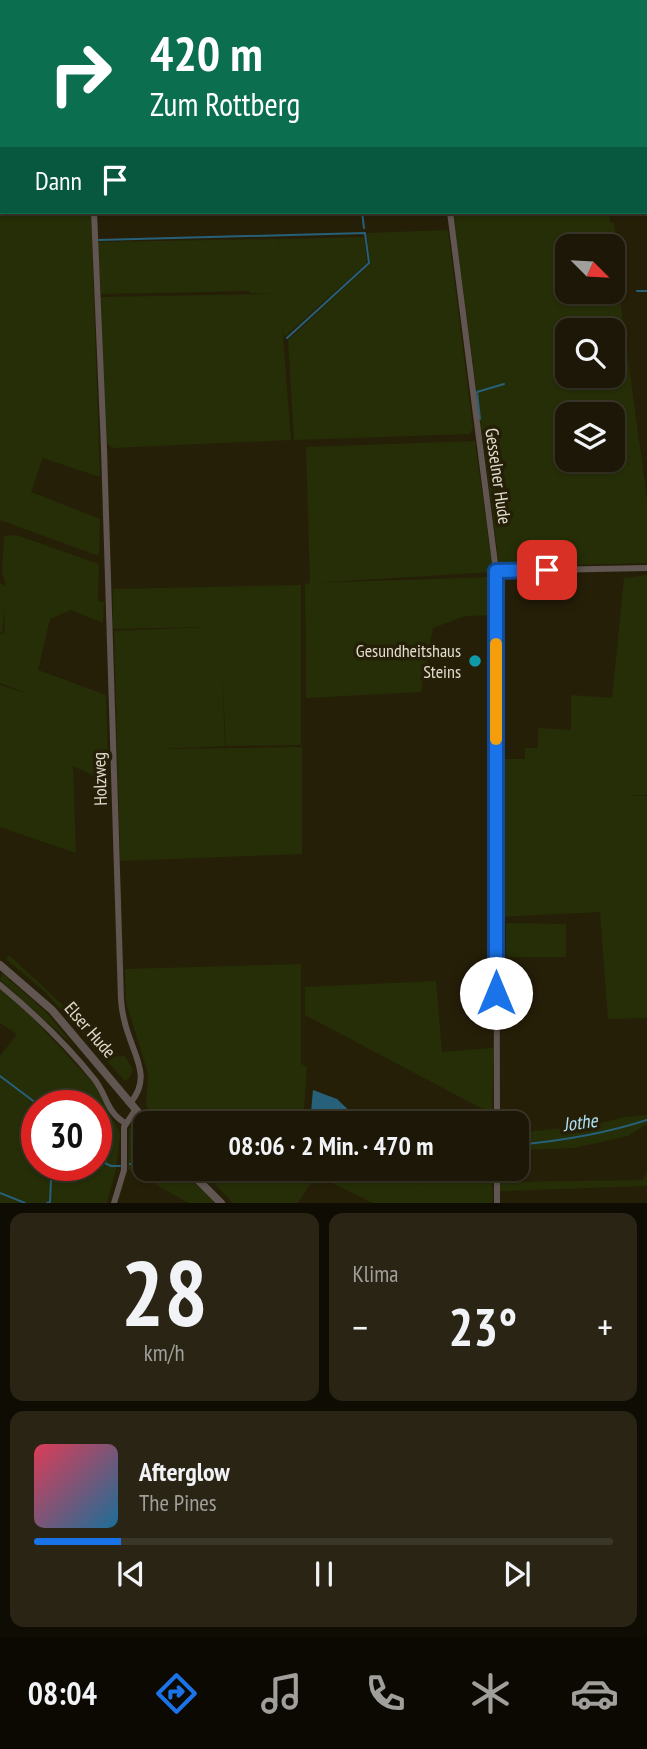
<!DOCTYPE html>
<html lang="de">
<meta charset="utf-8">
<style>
body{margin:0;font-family:"PT Sans Narrow",sans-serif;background:#292414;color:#f1f3f6;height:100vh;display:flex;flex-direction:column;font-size:26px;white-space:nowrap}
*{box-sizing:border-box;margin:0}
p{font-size:23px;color:#a09f9b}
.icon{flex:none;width:38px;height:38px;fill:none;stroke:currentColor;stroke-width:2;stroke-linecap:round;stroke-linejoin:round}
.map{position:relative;height:1203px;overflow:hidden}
.sheet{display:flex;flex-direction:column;gap:10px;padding:10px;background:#0f0d03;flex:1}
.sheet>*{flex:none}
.hud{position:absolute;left:0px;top:0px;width:648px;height:214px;box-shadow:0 2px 5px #0004,0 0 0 2px #3a3628;background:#0b6e4f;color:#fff;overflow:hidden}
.needle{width:46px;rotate:114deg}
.fabs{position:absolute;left:555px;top:234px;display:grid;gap:14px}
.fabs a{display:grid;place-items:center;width:70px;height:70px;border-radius:14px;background:#1c1706;box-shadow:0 2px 5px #0004,0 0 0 2px #3a3628;font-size:35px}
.speed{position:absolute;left:21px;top:1090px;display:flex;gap:14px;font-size:35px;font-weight:700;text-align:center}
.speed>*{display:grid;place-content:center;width:91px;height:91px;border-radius:50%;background:#1c1706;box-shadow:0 2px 5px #0004,0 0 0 2px #3a3628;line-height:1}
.speed .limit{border:10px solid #d22;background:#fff;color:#111}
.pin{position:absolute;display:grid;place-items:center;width:60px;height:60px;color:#fff;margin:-30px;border-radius:14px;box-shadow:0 4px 10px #0006}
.me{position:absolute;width:77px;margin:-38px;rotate:0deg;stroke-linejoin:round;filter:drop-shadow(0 0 5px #0008)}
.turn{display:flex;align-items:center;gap:24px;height:147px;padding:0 35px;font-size:32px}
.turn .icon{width:91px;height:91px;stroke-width:2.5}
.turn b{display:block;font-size:49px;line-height:60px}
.then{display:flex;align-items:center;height:66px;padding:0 35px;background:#0003;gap:14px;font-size:26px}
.big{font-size:52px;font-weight:800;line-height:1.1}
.sheet .card{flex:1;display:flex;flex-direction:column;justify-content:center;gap:10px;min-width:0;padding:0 24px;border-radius:14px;background:#292414}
.sheet .dial{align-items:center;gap:0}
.dial b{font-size:91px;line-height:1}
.song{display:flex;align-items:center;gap:21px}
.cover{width:84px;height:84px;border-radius:10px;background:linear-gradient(135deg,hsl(350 70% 55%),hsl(200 70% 35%))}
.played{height:7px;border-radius:4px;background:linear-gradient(90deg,#1a73e8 15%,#3a3628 15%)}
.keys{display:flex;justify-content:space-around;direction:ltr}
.heat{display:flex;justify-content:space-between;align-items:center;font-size:38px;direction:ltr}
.sheet .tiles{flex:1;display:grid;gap:10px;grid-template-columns:1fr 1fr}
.card:last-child{grid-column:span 2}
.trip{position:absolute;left:133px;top:1111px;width:396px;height:70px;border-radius:14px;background:#1c1706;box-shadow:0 2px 5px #0004,0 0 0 2px #3a3628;font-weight:800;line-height:70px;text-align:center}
.tab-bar{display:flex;height:112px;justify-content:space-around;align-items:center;background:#0b0902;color:#a09f9b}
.tab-bar .icon{width:49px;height:49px}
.tab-bar .on{color:#1a73e8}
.tab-bar b{font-size:32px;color:#f1f3f6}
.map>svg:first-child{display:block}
.green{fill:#252e07;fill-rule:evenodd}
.water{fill:#266079}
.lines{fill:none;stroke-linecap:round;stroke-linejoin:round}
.stream{stroke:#266079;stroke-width:2}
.minor{stroke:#615651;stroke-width:6}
.tertiary{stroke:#615651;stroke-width:8}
.route-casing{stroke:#114b97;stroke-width:18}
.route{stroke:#1a73e8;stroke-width:12}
.slow{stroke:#f59e0b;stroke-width:12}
.culture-dot{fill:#0f9aa8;stroke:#261f08;stroke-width:2.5}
.labels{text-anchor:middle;stroke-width:7;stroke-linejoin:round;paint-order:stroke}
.street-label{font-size:18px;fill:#e0dcce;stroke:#261f08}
.poi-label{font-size:18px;fill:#e0dcce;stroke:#261f08;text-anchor:end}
.water-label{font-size:19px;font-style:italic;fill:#afe1f9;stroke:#261f08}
</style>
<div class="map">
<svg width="647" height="1203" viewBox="0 0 647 1203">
<rect width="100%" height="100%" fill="#261f08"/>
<path class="green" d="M0,174L2,212H91L100,477L43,458L31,492L100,519L99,556L0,520Z
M453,212H609L610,223H614L621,277L617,278L647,499V563L502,567L499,563ZM567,247H612V292H567ZM567,331H612V376H567ZM567,415H612V460H567Z
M448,230L473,429L469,434L294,440L288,340L370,264L367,233Z
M364,237L367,263L284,337L282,323L291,440L112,448L105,441L101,297L273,294L250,293V291L101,294L98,242L278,239V244L279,239Z
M475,441L493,572L312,583L493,577V615L465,616L433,628L421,692L306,698L305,584L310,583L306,447Z
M16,535L99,564L98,601L104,602L103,623L71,610L50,619L38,670L106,695L109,783L73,766L76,853L0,827V685L31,695L0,683V634H4L5,607L2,633L0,632V583L6,586L2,572L4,536Z
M647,575V795L625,796H647V1018L608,1019L600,912L499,917L500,759H525V748H538V728L571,730V695L612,698L624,578Z
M301,585V745L226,746L222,671L225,746L160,749L302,747V854L120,861L114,631L209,627L113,629V589Z
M506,923L566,924V957H506Z
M9,955L65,1007L108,1057L125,1056L133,1070L130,1077L125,1081L46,993L6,959Z
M301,964V1064L307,1067L303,1123H161L146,1106L148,1074L126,1002L125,969Z
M2,973L48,1014L73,1045L0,980Z
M436,981L442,1052L494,1048L492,1114L305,1015V987Z
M0,989L31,1016L94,1084L120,1133L116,1169L107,1203H0V1056L17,1034L0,1023ZM37,1106H96V1166H37Z
M647,1115V1124L628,1136L574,1148L516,1150V1133L591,1125L626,1117Z
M139,1122L145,1129V1169H181L215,1203H189L128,1169L129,1129Z
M200,1169H360L366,1172L363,1169H399L406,1175L401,1169H443L420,1186L445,1169H492L493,1203H373L316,1175L298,1203H233Z
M647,1172V1186L500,1191V1182L642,1180Z"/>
<path class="water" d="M313,1090L337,1099L358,1119L353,1123H310Z"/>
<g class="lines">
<path class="stream" d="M336,0V2
M362,212L364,228
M99,240L365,233L369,263L287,338
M637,291H647
M480,419L477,392L504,384
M0,1076L40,1106
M96,1137C104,1142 107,1154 105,1163L111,1166H120
M516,1145C561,1141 604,1134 647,1120
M96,1163H105
M130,1164H145
M408,1169L421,1182L439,1169
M0,1193L25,1203
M47,1203L50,1202L51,1180L59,1166"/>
<path class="minor" d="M59,0L60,2
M416,0V2
M94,212L104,449L121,1000C122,1013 125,1026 130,1039C138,1062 149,1080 131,1102
M450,212L496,571L497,1124
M496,571L647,568
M0,985C35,1014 67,1045 95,1080C108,1098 106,1111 125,1123
M497,1169V1203
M114,1203L124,1170V1127L136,1109"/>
<path class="tertiary" d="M0,965L52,1010L148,1124
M187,1169L221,1203"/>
</g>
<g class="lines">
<g class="route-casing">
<path id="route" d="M496,993V571L547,570"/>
</g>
<use href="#route" class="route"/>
<path class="slow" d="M496,644V739"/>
</g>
<circle class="culture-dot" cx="475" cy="661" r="7"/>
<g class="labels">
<g class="street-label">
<text transform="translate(498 476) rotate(82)" y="6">Gesselner Hude</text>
<text transform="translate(100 779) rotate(-92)" y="6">Holzweg</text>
<text transform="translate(90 1030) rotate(49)" y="6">Elser Hude</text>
</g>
<g class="poi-label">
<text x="461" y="657">Gesundheitshaus<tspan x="461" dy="21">Steins</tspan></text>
</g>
<g class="water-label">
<text transform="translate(580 1122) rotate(-8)" y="7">Jothe</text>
</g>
</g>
</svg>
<div class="fabs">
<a><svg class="needle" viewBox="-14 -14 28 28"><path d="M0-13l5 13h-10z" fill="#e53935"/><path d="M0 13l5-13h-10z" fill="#a09f9b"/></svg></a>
<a><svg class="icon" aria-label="search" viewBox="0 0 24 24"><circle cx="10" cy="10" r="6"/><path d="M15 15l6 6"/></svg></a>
<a><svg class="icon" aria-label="layers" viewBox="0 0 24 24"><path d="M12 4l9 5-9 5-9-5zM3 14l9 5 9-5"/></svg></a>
</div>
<div class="speed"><div class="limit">30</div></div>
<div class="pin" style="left:547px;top:570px;background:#d93025"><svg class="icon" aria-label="arrive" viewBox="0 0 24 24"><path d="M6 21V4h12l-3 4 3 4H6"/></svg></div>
<svg class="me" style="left:496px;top:993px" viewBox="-20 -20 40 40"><circle r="19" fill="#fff"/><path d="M0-13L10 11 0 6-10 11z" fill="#1a73e8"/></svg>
<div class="trip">08:06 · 2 Min. · 470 m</div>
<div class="hud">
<div class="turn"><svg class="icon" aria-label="right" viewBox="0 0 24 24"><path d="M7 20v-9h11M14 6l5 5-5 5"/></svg><div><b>420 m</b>Zum Rottberg</div></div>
<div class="then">Dann<svg class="icon" aria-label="arrive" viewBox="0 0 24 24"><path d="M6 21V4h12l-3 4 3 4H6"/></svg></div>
</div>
</div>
<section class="sheet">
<div class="tiles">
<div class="card dial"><b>28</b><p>km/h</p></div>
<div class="card"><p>Klima</p>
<div class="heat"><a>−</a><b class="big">23°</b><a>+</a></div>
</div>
<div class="card">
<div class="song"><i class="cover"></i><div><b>Afterglow</b><p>The Pines</p></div></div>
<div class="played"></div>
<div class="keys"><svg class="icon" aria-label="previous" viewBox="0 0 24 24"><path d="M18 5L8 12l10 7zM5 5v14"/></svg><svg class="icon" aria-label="pause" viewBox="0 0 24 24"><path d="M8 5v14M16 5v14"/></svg><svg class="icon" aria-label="next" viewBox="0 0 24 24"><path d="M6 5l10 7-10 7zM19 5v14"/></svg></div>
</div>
</div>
</section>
<nav class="tab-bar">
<b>08:04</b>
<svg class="icon on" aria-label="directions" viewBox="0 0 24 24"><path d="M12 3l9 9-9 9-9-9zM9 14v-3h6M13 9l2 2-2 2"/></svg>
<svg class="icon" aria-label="music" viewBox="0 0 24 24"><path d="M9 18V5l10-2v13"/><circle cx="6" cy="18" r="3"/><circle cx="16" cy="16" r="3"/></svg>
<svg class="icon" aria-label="phone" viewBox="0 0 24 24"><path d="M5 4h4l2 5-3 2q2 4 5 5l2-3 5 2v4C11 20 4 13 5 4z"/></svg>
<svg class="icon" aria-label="climate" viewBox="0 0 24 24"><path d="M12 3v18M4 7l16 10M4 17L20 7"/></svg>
<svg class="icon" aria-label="car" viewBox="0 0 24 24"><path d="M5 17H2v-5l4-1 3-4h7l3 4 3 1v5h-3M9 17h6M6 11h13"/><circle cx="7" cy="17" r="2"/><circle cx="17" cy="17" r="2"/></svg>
</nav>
